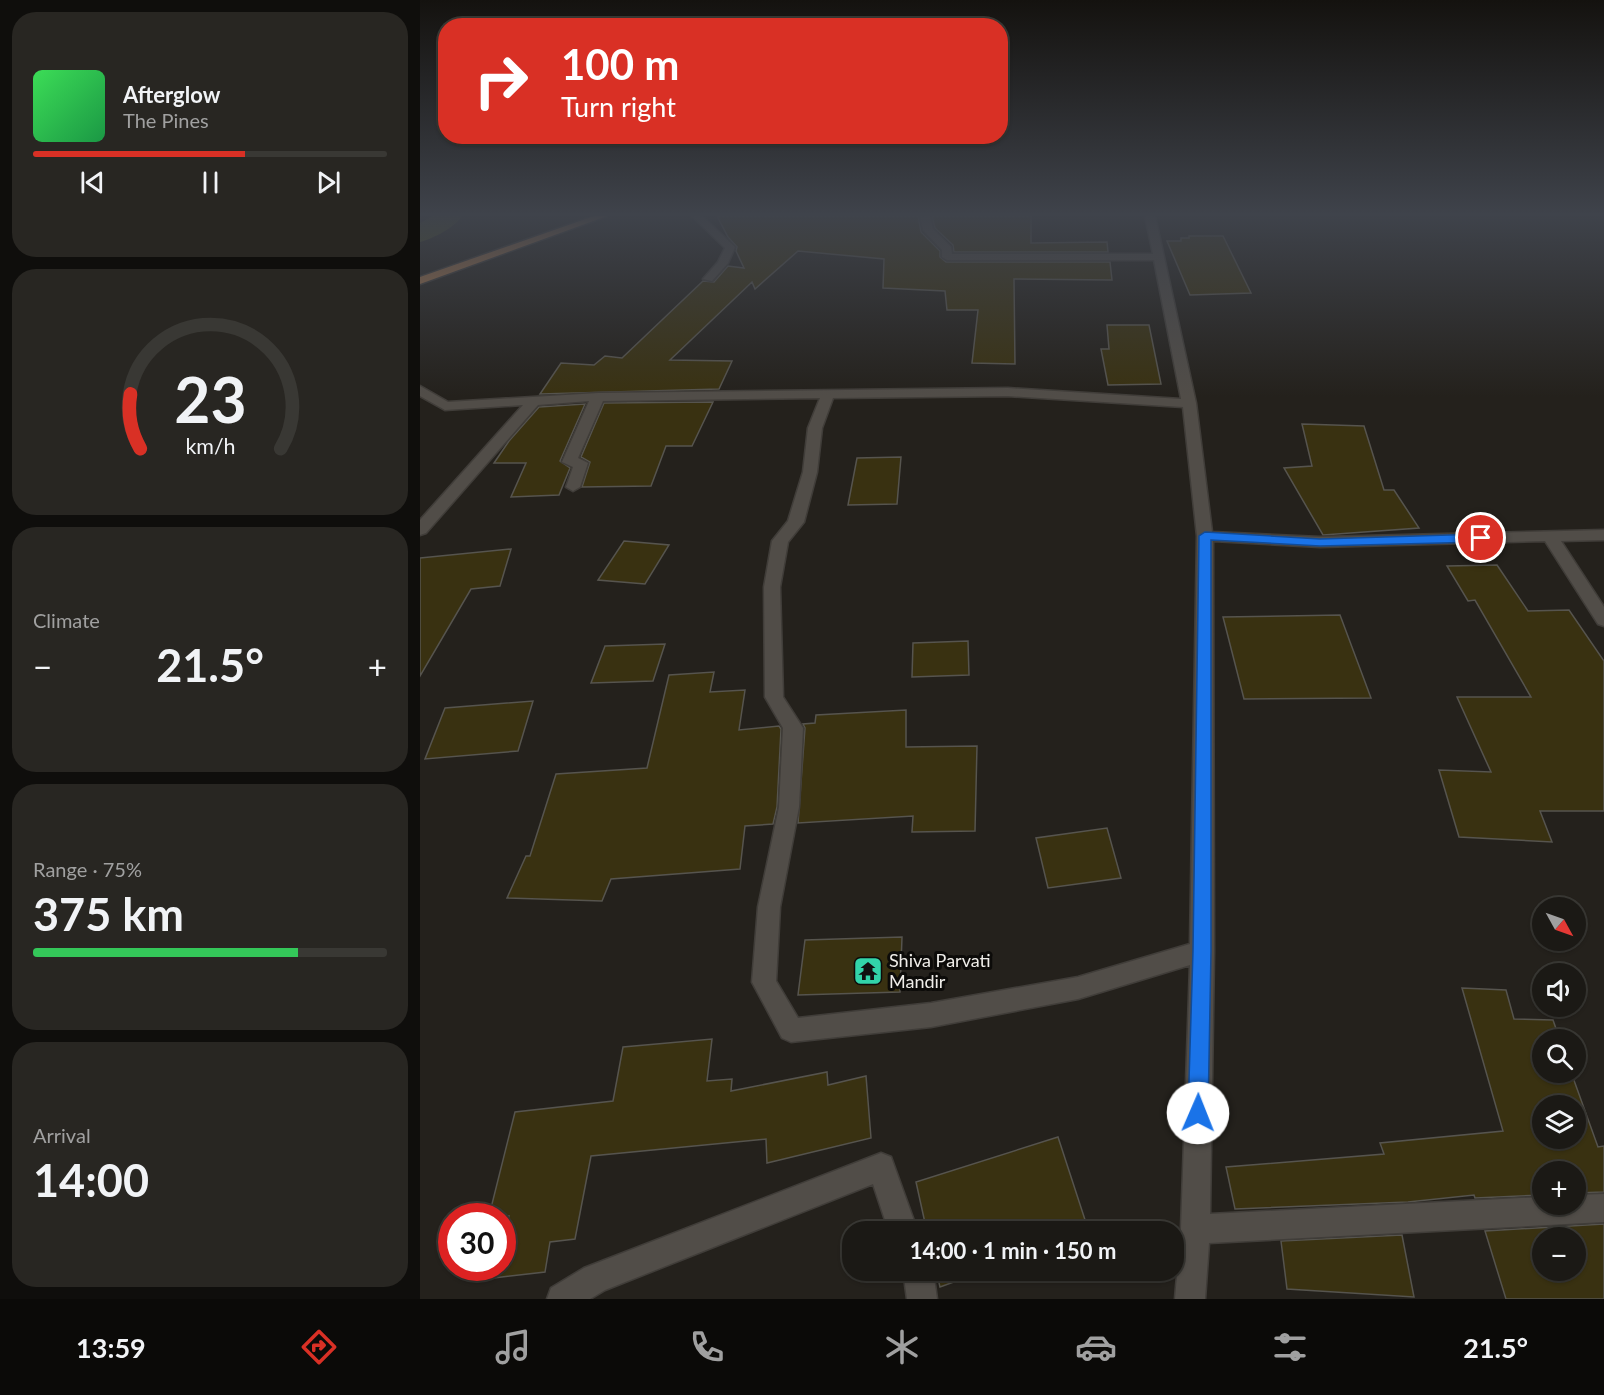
<!DOCTYPE html>
<meta charset="utf-8">
<style>
body{margin:0;font-family:Lato,sans-serif;background:#282622;color:#f1f3f6;height:100vh;display:flex;flex-direction:column;font-size:22px;white-space:nowrap}
*{box-sizing:border-box;margin:0}
p{font-size:20px;color:#a0a0a0}
.icon{flex:none;width:33px;height:33px;fill:none;stroke:currentColor;stroke-width:2;stroke-linecap:round;stroke-linejoin:round}
.map{position:relative;flex:1;overflow:hidden}
.details{display:flex;flex-direction:column;gap:12px;padding:12px;background:#0f0e0c;width:420px}
.details>*{flex:none}
.top-card{position:absolute;left:18px;top:18px;width:570px;height:126px;border-radius:24px;box-shadow:0 2px 4px #0004,0 0 0 2px #393834;background:#d93025;color:#fff;overflow:hidden}
.needle{width:39px;rotate:130deg}
.tools{position:absolute;left:1112px;top:897px;display:grid;gap:12px}
.tools a{display:grid;place-items:center;width:54px;height:54px;border-radius:50%;background:#1b1915;box-shadow:0 2px 4px #0004,0 0 0 2px #393834;font-size:30px}
.speed{position:absolute;left:18px;top:1203px;display:flex;gap:12px;font-size:30px;font-weight:700;text-align:center}
.speed>*{display:grid;place-content:center;width:78px;height:78px;border-radius:50%;background:#1b1915;box-shadow:0 2px 4px #0004,0 0 0 2px #393834;line-height:1}
.speed .limit{border:9px solid #d22;background:#fff;color:#111}
.pin{position:absolute;display:grid;place-items:center;width:51px;height:51px;color:#fff;margin:-26px;border:3px solid #fff;border-radius:50%;box-shadow:0 2px 6px #0007}
.me{position:absolute;width:66px;margin:-33px;rotate:1deg;stroke-linejoin:round;filter:drop-shadow(0 0 4px #0008)}
.turn{display:flex;align-items:center;gap:21px;height:126px;padding:0 24px;font-size:27px}
.turn .icon{width:78px;height:78px;stroke-width:2.5}
.turn b{display:block;font-size:42px;line-height:51px}
.big{font-size:45px;font-weight:700;line-height:1.1}
.details .widget{flex:1;display:flex;flex-direction:column;justify-content:center;gap:9px;min-width:0;padding:0 21px;border-radius:24px;background:#282622}
.details .dial{align-items:center;gap:0}
.dial svg{height:156px;overflow:visible;fill:none;stroke:#393834;stroke-width:7;stroke-linecap:round;text-anchor:middle}
.dial text{fill:#f1f3f6;stroke:none}
.song{display:flex;align-items:center;gap:18px}
.cover{width:72px;height:72px;border-radius:9px;background:linear-gradient(135deg,hsl(130 70% 55%),hsl(140 70% 35%))}
.played{height:6px;border-radius:3px;background:linear-gradient(90deg,#d93025 60%,#393834 60%)}
.keys{display:flex;justify-content:space-around;direction:ltr}
.heat{display:flex;justify-content:space-between;align-items:center;font-size:33px;direction:ltr}
.charge{height:9px;border-radius:4px;background:linear-gradient(90deg,#34c759 75%,#393834 0)}
.trip{position:absolute;left:422px;top:1221px;width:342px;height:60px;border-radius:24px;background:#1b1915;box-shadow:0 2px 4px #0004,0 0 0 2px #393834;font-weight:700;line-height:60px;text-align:center}
.tabs{display:flex;height:96px;justify-content:space-around;align-items:center;background:#0b0a08;color:#a0a0a0}
.tabs .icon{width:42px;height:42px}
.tabs .current{color:#d93025}
.tabs b{font-size:27px;color:#f1f3f6}
main{display:flex;flex:1;min-height:0}
.map>svg:first-child{display:block}
.lines{fill:none;stroke-linecap:round;stroke-linejoin:round}
.canal{fill:#4b501c;fill-rule:evenodd}
.building{fill:#393111;stroke:#56544e;stroke-width:1.5;fill-rule:evenodd}
.minor-casing{stroke:#403d39;stroke-width:3}
.major-casing{stroke:#403d39;stroke-width:3}
.minor{fill:#514d48;fill-rule:evenodd}
.major{fill:#ad794c;fill-rule:evenodd}
.route{fill:#1a73e8;stroke:#114b97;stroke-width:1.5}
.labels{text-anchor:middle;stroke-width:6;stroke-linejoin:round;paint-order:stroke}
.near-poi-label{font-size:18px;fill:#efede9;stroke:#0c0b09;text-anchor:start}
</style>
<main>
<section class="details">
<div class="widget">
<div class="song"><i class="cover"></i><div><b>Afterglow</b><p>The Pines</p></div></div>
<div class="played"></div>
<div class="keys"><svg class="icon" aria-label="previous" viewBox="0 0 24 24"><path d="M18 5L8 12l10 7zM5 5v14"/></svg><svg class="icon" aria-label="pause" viewBox="0 0 24 24"><path d="M8 5v14M16 5v14"/></svg><svg class="icon" aria-label="next" viewBox="0 0 24 24"><path d="M6 5l10 7-10 7zM19 5v14"/></svg></div>
</div>
<div class="widget dial"><svg viewBox="0 0 100 80">
<path d="M14 69A42 42 0 1 1 86 69"/>
<path d="M14 69A42 42 0 0 1 9 41" stroke="#d93025"/>
<text x="50" y="56" font-size="32" font-weight="700">23</text>
<text x="50" y="72" font-size="11">km/h</text>
</svg></div>
<div class="widget"><p>Climate</p>
<div class="heat"><a>−</a><b class="big">21.5°</b><a>+</a></div>
</div>
<div class="widget"><p>Range · 75%</p><b class="big">375 km</b><div class="charge"></div></div>
<div class="widget"><p>Arrival</p><b class="big">14:00</b></div>
</section>
<div class="map">
<svg width="1184" height="1299" viewBox="0 0 1184 1299">
<rect width="100%" height="100%" fill="#24211c"/>
<g class="lines">
<path class="canal" d="M13,216H42C34,228 14,238 0,242V223Z"/>
</g>
<path class="building" d="M297,216H498L501,232L520,251V257L526,262H690L692,280L594,279L595,364L552,363L558,310H527L525,291L463,288L464,259L378,251L335,289L332,282L250,360L312,361L299,389L120,394L141,363L174,365L185,356L202,358L283,281L294,282L308,266L324,268L316,251L317,247L308,237Z
M512,216H611V243L687,242L688,252H534L533,245L515,228Z
M769,236H803L831,293L770,295L747,241H761V238H769Z
M687,325H729L741,384L688,385L681,349H689Z
M293,402L272,446H246L231,486L162,487L170,462L161,457L184,403Z
M165,404L140,461L150,468L139,495L91,497L106,463H74L89,441L119,407Z
M882,424L944,426L964,490H974L999,528L903,535L864,468L892,466Z
M481,457L477,504L428,505L437,458Z
M204,541L249,545L225,584L178,580Z
M91,549L80,586L51,589L0,676V558Z
M1077,565L1108,611L1149,610L1184,661V811H1120L1132,842L1039,837L1019,770L1071,772L1037,697H1111L1055,600L1048,601L1027,566Z
M920,615L951,698L824,699L803,617Z
M548,641L549,675L492,677L493,643Z
M245,644L233,681L171,683L185,646Z
M294,672L290,692L325,690L319,730L359,726L361,729L357,807L353,824L325,826L320,869L191,879L182,901L87,898L106,856H110L136,774L227,768L249,675Z
M113,701L98,751L5,759L25,708Z
M486,710V747L557,746L555,831L492,832L493,816L378,823L385,728L383,724L395,723L396,715Z
M687,828L701,878L628,888L616,838Z
M482,937L480,992L378,995L385,940Z
M1042,988L1086,990L1094,1019L1133,1020L1140,1040H1122V1072H1151L1178,1147L1184,1146V1192L1155,1193V1172H1122V1195L1055,1198L1054,1195L988,1202L815,1209L806,1167L964,1154L960,1143L1083,1131ZM1122,1106H1155V1138H1122Z
M292,1039L287,1081L312,1079L311,1091L407,1072L408,1085L446,1076L451,1138L347,1163L346,1139L171,1156L155,1239L130,1242L125,1272L73,1278L76,1268H82V1242L89,1216H69L95,1112L193,1101L203,1047Z
M638,1137L669,1232H507L496,1182Z
M1184,1224V1299H1086L1065,1231ZM1122,1238H1155V1270H1122Z
M982,1235L994,1297L867,1289L861,1241Z
M516,1270H567L520,1287Z"/>
<g class="lines">
<g class="minor-casing">
<path id="minor" d="M272,216H282L315,247L308,263L292,281L283,279L298,262L305,248Z
M500,216H510L513,229L531,247L532,254H733L725,216H735L776,403L792,532L900,537L1184,530V540L1141,541L1184,607V626L1178,624L1125,541L900,547L793,541L794,951L790,1214L1122,1197V1204H1155V1195L1184,1194V1222L789,1243L785,1299H755L761,1229L770,965L658,999L511,1027L371,1042L362,1038L332,982L338,907L359,807L363,728L345,697L344,587L352,541L368,521L383,472L388,428L400,398L183,401L158,458L168,463L160,487L153,491L146,487L153,467L142,462L169,401L118,405L6,533L0,535V520L103,405L25,410L0,396V386L28,402L178,393L588,388L761,399L734,260H527L522,257V250L503,230ZM588,396L763,407L777,536L770,944L658,977L511,1003L378,1018L356,981L360,907L379,807L383,728L363,697L360,587L368,542L384,522L397,472L402,428L413,398Z
M461,1153L471,1157L498,1232H469L453,1184L185,1290L170,1299H127L131,1288L164,1268Z
M483,1270H513L517,1299H487Z"/>
</g>
<g class="major-casing">
<path id="major" d="M174,216H187L0,284V277Z"/>
</g>
<use href="#minor" class="minor"/>
<use href="#major" class="major"/>
</g>
<linearGradient id="sky" x2="0" y2="1"><stop stop-color="#14120f"/><stop offset="0.54" stop-color="#3f434b"/><stop offset="1" stop-color="#3f434b" stop-opacity="0"/></linearGradient>
<rect width="1184" height="397" fill="url(#sky)"/>
<path class="route" d="M785,532L900,539L1061,534L1067,538L1061,542L900,546L791,540V951L788,1113L785,1120L778,1123L771,1120L768,1113L773,951L779,536Z"/>
<defs>
<g id="temple-square" transform="scale(1.5)"><rect x="-9" y="-9" width="18" height="18" rx="4" fill="#32d4a9" stroke="#0c0b09"/><path d="M0-6L5-2H3V0L6.5 2.5H4V6H1.5V3h-3V6H-4V2.5H-6.5L-3 0V-2H-5Z" fill="#111"/></g>
</defs>
<g fill-rule="evenodd">
<use href="#temple-square" x="448" y="971"/>
</g>
<g class="labels">
<g class="near-poi-label">
<text x="469" y="967">Shiva Parvati<tspan x="469" dy="21">Mandir</tspan></text>
</g>
</g>
</svg>
<div class="tools">
<a><svg class="needle" viewBox="-14 -14 28 28"><path d="M0-13l5 13h-10z" fill="#e53935"/><path d="M0 13l5-13h-10z" fill="#a0a0a0"/></svg></a>
<a><svg class="icon" aria-label="sound" viewBox="0 0 24 24"><path d="M4 9h4l5-4v14l-5-4H4zM17 9q2 3 0 6"/></svg></a>
<a><svg class="icon" aria-label="search" viewBox="0 0 24 24"><circle cx="10" cy="10" r="6"/><path d="M15 15l6 6"/></svg></a>
<a><svg class="icon" aria-label="layers" viewBox="0 0 24 24"><path d="M12 4l9 5-9 5-9-5zM3 14l9 5 9-5"/></svg></a>
<a>+</a>
<a>−</a>
</div>
<div class="speed"><div class="limit">30</div></div>
<div class="pin" style="left:1061px;top:538px;background:#d93025"><svg class="icon" aria-label="arrive" viewBox="0 0 24 24"><path d="M6 21V4h12l-3 4 3 4H6"/></svg></div>
<svg class="me" style="left:778px;top:1113px" viewBox="-20 -20 40 40"><circle r="19" fill="#fff"/><path d="M0-13L10 11 0 6-10 11z" fill="#1a73e8"/></svg>
<div class="trip">14:00 · 1 min · 150 m</div>
<div class="top-card">
<div class="turn"><svg class="icon" aria-label="right" viewBox="0 0 24 24"><path d="M7 20v-9h11M14 6l5 5-5 5"/></svg><div><b>100 m</b>Turn right</div></div>
</div>
</div>
</main>
<nav class="tabs">
<b>13:59</b>
<svg class="icon current" aria-label="directions" viewBox="0 0 24 24"><path d="M12 3l9 9-9 9-9-9zM9 14v-3h6M13 9l2 2-2 2"/></svg>
<svg class="icon" aria-label="music" viewBox="0 0 24 24"><path d="M9 18V5l10-2v13"/><circle cx="6" cy="18" r="3"/><circle cx="16" cy="16" r="3"/></svg>
<svg class="icon" aria-label="phone" viewBox="0 0 24 24"><path d="M5 4h4l2 5-3 2q2 4 5 5l2-3 5 2v4C11 20 4 13 5 4z"/></svg>
<svg class="icon" aria-label="climate" viewBox="0 0 24 24"><path d="M12 3v18M4 7l16 10M4 17L20 7"/></svg>
<svg class="icon" aria-label="car" viewBox="0 0 24 24"><path d="M5 17H2v-5l4-1 3-4h7l3 4 3 1v5h-3M9 17h6M6 11h13"/><circle cx="7" cy="17" r="2"/><circle cx="17" cy="17" r="2"/></svg>
<svg class="icon" aria-label="filters" viewBox="0 0 24 24"><path d="M4 7h16M4 17h16"/><circle cx="9" cy="7" r="2"/><circle cx="15" cy="17" r="2"/></svg>
<b>21.5°</b>
</nav>
